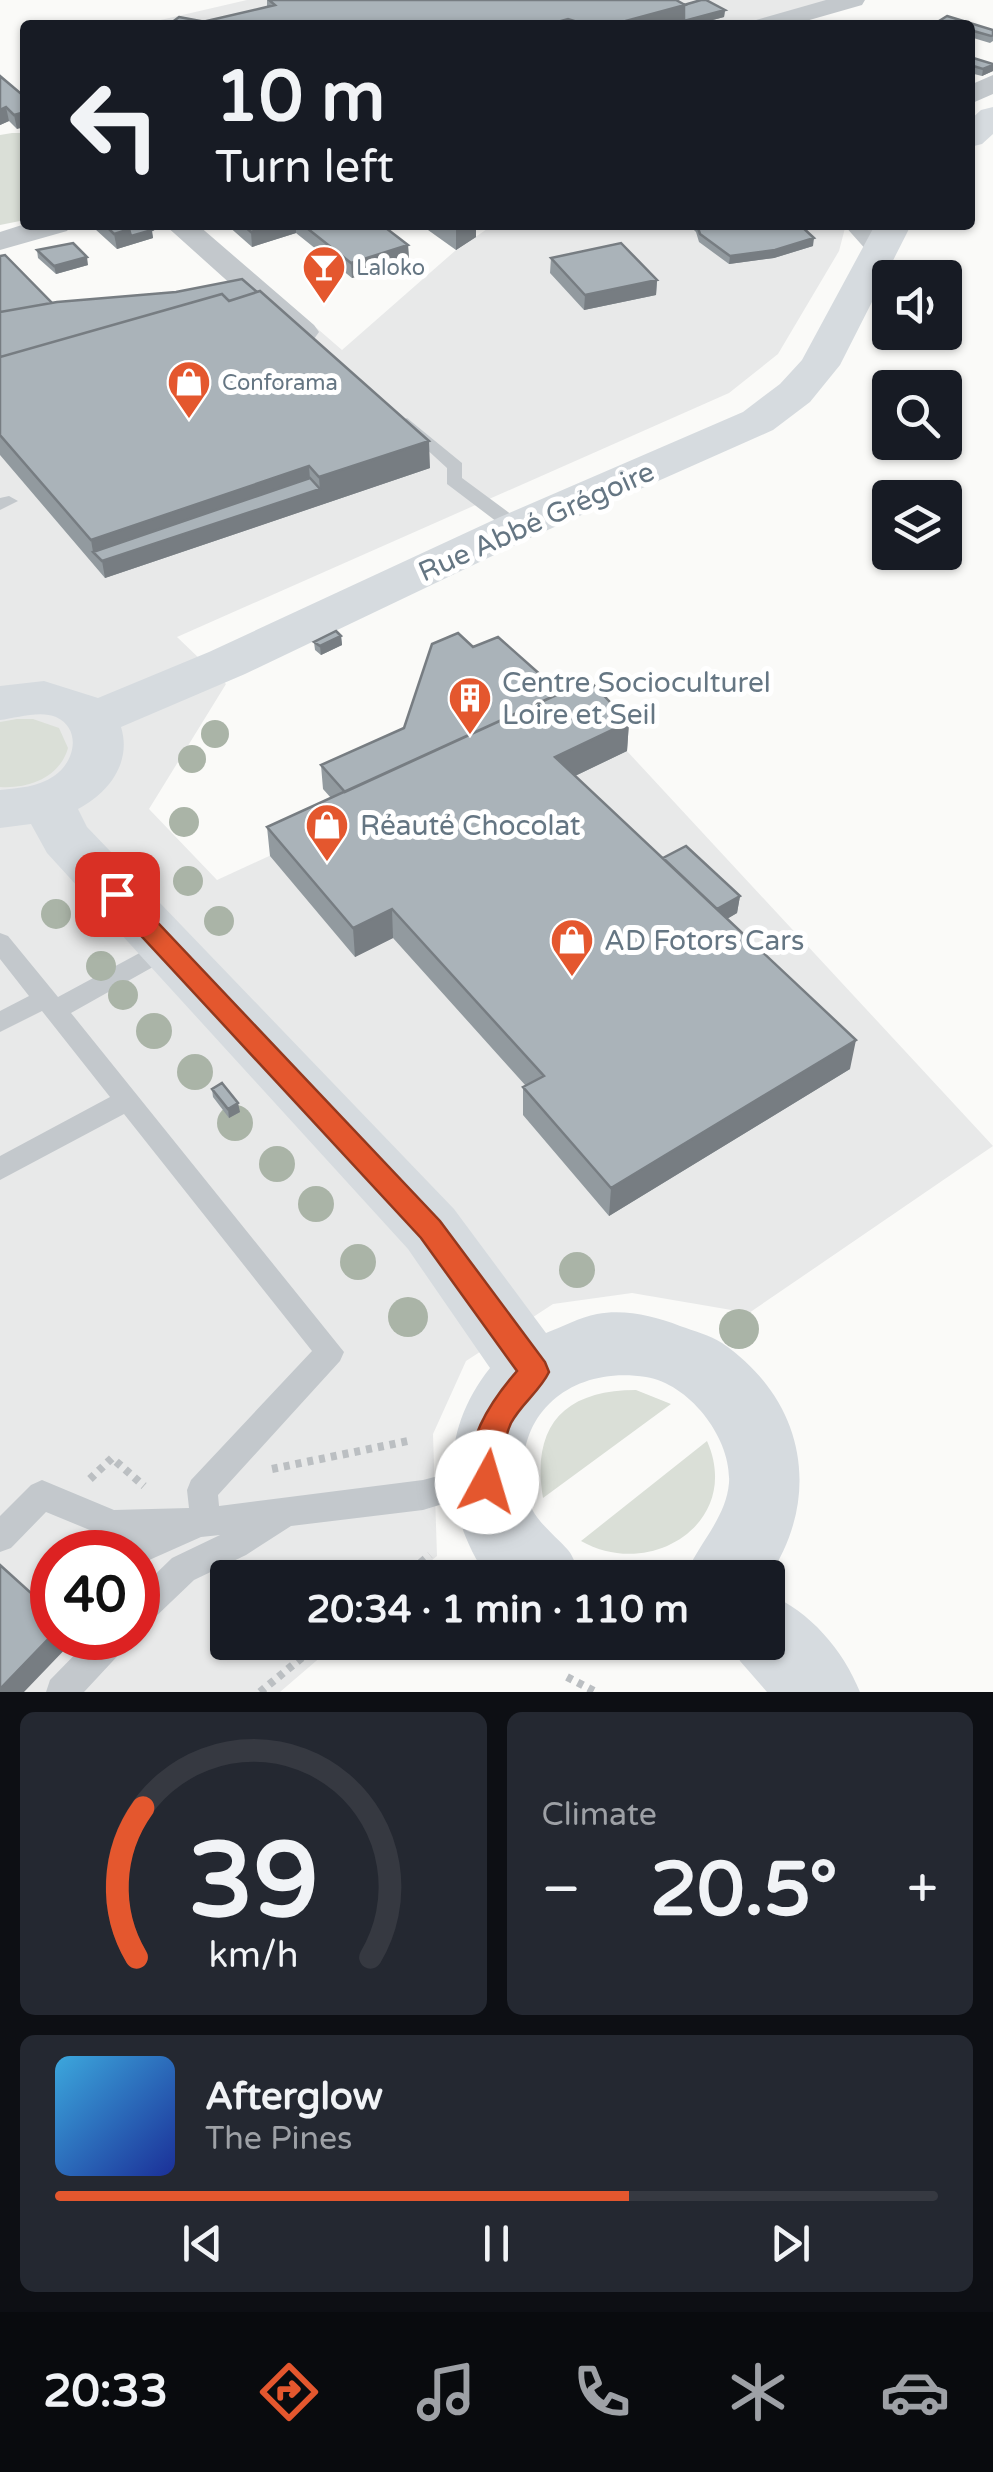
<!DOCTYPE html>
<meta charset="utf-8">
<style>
body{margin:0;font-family:"Varela Round",sans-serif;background:#242831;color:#f1f3f6;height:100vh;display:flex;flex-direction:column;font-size:38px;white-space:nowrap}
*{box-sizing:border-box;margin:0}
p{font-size:32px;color:#9ea1a6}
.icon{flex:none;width:55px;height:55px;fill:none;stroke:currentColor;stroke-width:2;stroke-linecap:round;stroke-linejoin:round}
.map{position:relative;height:1692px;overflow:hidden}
.sheet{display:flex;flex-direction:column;gap:20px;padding:20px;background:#0d0f14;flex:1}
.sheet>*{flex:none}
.banner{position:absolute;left:20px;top:20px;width:955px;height:210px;border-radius:10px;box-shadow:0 2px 8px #0004;background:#171b24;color:#f1f3f6;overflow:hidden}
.controls{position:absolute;left:872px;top:260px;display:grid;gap:20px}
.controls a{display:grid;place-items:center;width:90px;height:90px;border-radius:10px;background:#171b24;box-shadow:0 2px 8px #0004;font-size:50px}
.speed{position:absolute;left:30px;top:1530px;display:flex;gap:20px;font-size:50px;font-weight:700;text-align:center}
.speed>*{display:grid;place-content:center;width:130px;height:130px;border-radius:50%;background:#171b24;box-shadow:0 2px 8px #0004;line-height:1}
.speed .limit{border:15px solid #d22;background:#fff;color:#111}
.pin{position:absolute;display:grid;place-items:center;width:85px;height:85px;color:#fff;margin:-42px;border-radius:20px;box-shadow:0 5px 15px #0006}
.me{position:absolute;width:110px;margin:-55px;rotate:6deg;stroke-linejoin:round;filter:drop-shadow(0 0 8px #0008)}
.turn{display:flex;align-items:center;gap:35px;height:210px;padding:0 30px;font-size:45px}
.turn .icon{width:130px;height:130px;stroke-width:2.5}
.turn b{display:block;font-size:70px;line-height:85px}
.big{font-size:75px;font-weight:700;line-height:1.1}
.sheet .widget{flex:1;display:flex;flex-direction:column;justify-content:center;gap:15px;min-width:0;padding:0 35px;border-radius:15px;background:#242831}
.sheet .dial{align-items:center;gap:0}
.dial svg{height:260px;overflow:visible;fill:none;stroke:#363941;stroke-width:7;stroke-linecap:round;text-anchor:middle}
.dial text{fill:#f1f3f6;stroke:none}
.song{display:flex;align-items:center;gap:30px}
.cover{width:120px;height:120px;border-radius:15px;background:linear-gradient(135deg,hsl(200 70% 55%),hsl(230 70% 35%))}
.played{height:10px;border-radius:5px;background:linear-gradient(90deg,#e4572e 65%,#363941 65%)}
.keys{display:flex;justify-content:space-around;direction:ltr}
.heat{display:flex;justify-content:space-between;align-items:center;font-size:55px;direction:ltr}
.sheet .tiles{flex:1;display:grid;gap:20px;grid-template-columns:1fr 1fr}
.widget:last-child{grid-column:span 2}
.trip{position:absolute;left:210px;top:1560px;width:575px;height:100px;border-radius:10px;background:#171b24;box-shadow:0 2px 8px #0004;font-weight:700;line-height:100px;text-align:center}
.dock{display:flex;height:160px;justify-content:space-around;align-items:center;background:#090b0e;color:#9ea1a6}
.dock .icon{width:70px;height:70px}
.dock .current{color:#e4572e}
.dock b{font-size:45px;color:#f1f3f6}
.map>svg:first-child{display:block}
.built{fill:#e8e9e9;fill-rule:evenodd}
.green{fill:#dadfd7}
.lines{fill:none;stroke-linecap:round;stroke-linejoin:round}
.path{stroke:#bbbfc2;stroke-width:8;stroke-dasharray:6 6;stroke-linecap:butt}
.lane{fill:#c3c8cc;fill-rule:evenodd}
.street{fill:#c3c8cc;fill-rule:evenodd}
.secondary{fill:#d6dbdf;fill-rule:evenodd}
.tree{fill:#aab4a7}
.wall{fill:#929a9f}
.shaded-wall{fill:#777d82}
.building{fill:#aab3b9;stroke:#777d82;stroke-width:2.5}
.route{fill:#e4572e;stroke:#94391e;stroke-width:2.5}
.labels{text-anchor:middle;stroke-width:10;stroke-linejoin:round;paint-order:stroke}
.far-poi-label{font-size:22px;fill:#657683;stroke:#fff;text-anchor:start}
.street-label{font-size:28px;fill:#657683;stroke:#fff}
.poi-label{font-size:28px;fill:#657683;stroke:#fff;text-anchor:start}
</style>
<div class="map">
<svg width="993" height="1692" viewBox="0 0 993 1692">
<rect width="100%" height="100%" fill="#fafaf8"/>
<path class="built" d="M247,0H838L744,25H139Z
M493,225H841L845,228L839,251L778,354L729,393L177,637L226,684L149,809L217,880L588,709L993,1146L749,1313L632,1293L553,1304L466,1361L433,1434L437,1556L412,1577L228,1578V1642L337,1643L280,1692H0V334L274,291L342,350L456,250ZM52,1552H138V1638H52Z"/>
<path class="green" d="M12,133H25V220L0,225V135Z
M17,719H33L59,728L68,748C60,777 29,789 0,787V722Z
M636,1390L671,1404L543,1498C531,1426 564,1390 636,1390Z
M707,1441C743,1522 651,1581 581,1541Z"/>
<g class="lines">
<path class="path" d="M272,1469L413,1440
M90,1479L112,1458L144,1486
M402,1578L430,1555
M567,1677L596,1692
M260,1692L321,1642"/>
<path class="lane" d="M407,418L462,463V478L523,523V531H509L447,484V468L398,423Z
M9,496L18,501L0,510V498Z
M0,933L8,936L58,997L160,942H176L180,948L176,954L71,1013L344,1352L340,1361L218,1495L219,1506L423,1480L484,1464L495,1468L499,1478L495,1488L423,1510L291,1526L246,1555L194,1580L149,1623L138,1628V1591L172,1558L220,1535L201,1537L138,1565V1552H116L124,1540H114L46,1512L11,1548L0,1552V1516L31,1485L42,1480L114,1510L189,1508L187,1490L191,1480L312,1351L124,1114L0,1180V1156L110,1097L42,1011L0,1032V1011L29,996L0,959Z
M91,1638H129L124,1649L84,1692H46L50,1680Z"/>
<path class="street" d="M826,0H865L862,5L792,25H752L756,20Z
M993,75V94L970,104V85Z
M25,224V225H71L67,231L0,250V232Z
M165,225H198L314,325L319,332L314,339H292Z
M844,225H876L894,246L890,252H868Z"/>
<path class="secondary" d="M993,107V134L982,144L970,147V120L981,110Z
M875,225H911L840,365L810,402L773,430L532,537L245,674L121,727C132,762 109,793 78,809L87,827L454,1209L546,1333C562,1327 580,1317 597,1314C625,1309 654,1316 680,1326C694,1331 710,1335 722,1343C805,1400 823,1496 768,1578H684C697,1545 726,1519 729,1483C732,1439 690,1384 646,1377C573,1365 512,1413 525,1489C530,1518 550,1530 568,1550C574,1557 577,1569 580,1578H488C442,1511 438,1433 490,1368L408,1249L47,853L31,824L0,828V790C19,788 38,787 54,776C75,762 82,729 56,717C40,710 16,718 0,720V686L44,681L98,698L209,652L500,517L743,412L780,384L802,360Z
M768,1594C810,1611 843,1650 860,1692H767L740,1661L733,1642H768Z"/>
</g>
<g class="tree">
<circle cx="215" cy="734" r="14"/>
<circle cx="192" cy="759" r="14"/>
<circle cx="184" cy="822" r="15"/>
<circle cx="188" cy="881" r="15"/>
<circle cx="56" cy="914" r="15"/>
<circle cx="219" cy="921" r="15"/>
<circle cx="101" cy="966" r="15"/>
<circle cx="123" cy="995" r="15"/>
<circle cx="154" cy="1031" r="18"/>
<circle cx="195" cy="1072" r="18"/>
<circle cx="235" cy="1123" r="18"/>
<circle cx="277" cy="1164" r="18"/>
<circle cx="316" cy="1204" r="18"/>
<circle cx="358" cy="1262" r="18"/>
<circle cx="577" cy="1270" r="18"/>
<circle cx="408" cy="1317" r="20"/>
<circle cx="739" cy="1329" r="20"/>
</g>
<path class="wall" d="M267,0H676L684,5L725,10L724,17L694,25H171V23L200,22L267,7Z
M947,16L993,30V41L990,43L970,37V25H938L939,21Z
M970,57L993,64V71L982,76L970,73Z
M0,76L25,97L17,129L9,121L0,125Z
M94,225H159V227L151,229L153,238L117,249L95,229Z
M227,225H382L408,245L409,260L352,278L296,233L252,247Z
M421,225H476V237L456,250Z
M689,225H818L817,228L806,230L813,246L774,258L729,264L699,242L696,232Z
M37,250L88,265L56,274L38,258Z
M0,256L52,303L430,468L105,578L0,455Z
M551,258L657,280L656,295L584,310L550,273Z
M341,636L342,645L321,655L315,650L314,642Z
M473,647L561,693L629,722L627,751L575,776L663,858L740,896L737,913L727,919L850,1069L609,1216L523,1115V1087L526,1086L393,938L355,957L270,856L267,827L331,798L323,789L321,765L404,728Z
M212,1089L240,1112L229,1118L213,1097Z"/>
<path class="shaded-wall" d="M685,5L684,25H611Z
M725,10L724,17L694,25H684V21Z
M568,19V25H547Z
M993,65V71L982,76L983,69Z
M6,107L9,121L0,125V110Z
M25,112V127L17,129L14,115Z
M123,225H159V227L131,236L152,230L153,238L117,249L114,234Z
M273,225H296V233L252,247L251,232Z
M462,225H476V237L456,250V229Z
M799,225H818L817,228L798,232Z
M814,238L813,246L774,258L729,264L730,256Z
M408,245L409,260L352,278L351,263Z
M87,257L88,265L56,274L54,266Z
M657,280L656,295L584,310L585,295Z
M429,441L430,468L321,505L319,477Z
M309,466L311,492L320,489L321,505L105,578L102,561L93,552L91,540Z
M341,636L342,645L321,655L320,646Z
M629,722L627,751L554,786L555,757Z
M740,896L737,913L706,931L708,914Z
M392,909L393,938L355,957L353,928Z
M856,1040L850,1069L609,1216L611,1188Z
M238,1103L240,1112L229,1118L228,1109Z
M52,1635V1638H70L72,1642L24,1692H0V1689Z"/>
<path class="building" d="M269,0H676L685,5L611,25H587L568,19L547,25H200L198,23L275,5Z
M701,0H706L725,10L684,21V5Z
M947,16L993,30V35L991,36L970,30V25H954L939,21Z
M179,17L200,21L194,25L171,23Z
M970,57L993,64V65L983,69L970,65Z
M0,76L25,97V112L14,115L6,107L0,110Z
M105,225H125L130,229L114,234Z
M142,225H147L152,230L131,236L129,229Z
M243,225H273L251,232Z
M303,225H382L408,245L351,263Z
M697,225H800L814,238L775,250L730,256L700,234Z
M73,243L87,257L54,266L37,250Z
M621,243L657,280L585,295L551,258Z
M5,255L52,303L0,312V256Z
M242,279L257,292L229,301L222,294L0,357V312L57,302L176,292Z
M260,291L429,441L319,477L309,466L91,540L0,435V357L222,294L229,301Z
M310,478L320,489L102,561L93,552Z
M336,631L341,636L320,646L314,642Z
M458,633L473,647L498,637L561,693L345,792L321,765L404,728L432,644Z
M589,680L629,722L555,757L856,1040L611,1188L523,1087L544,1076L392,909L353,928L267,827Z
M686,846L740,896L717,909L663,858Z
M222,1083L238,1103L228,1109L212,1089Z
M0,1565L52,1612V1635L0,1689Z"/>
<path class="route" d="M117,885L125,888L440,1221L545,1362L549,1372C540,1391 521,1404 511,1423C500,1446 507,1470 498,1493L487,1497L476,1493C457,1449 490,1402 517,1371L421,1238L108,900L105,894L108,888Z"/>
<defs>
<g id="bar-pin" transform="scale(2.25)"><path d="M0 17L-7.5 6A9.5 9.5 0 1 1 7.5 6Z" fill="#e4572e" stroke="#fff"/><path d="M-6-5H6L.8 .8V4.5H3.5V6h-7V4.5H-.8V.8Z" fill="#fff"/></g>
<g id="shop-pin" transform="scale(2.25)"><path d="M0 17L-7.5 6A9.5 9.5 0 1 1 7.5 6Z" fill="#e4572e" stroke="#fff"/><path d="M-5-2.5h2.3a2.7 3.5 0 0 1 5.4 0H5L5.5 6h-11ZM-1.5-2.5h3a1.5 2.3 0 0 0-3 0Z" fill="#fff"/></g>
<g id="building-pin" transform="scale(2.25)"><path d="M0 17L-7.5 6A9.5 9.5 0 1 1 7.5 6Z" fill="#e4572e" stroke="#fff"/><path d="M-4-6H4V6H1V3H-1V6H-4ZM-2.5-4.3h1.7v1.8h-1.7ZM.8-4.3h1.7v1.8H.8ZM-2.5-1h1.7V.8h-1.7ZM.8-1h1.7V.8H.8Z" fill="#fff"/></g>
</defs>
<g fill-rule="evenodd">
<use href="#bar-pin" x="324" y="267"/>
<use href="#shop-pin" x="189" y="382"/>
<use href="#building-pin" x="470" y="698"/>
<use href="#shop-pin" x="327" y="825"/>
<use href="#shop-pin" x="572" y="940"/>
</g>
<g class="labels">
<g class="far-poi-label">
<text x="356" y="275">Laloko</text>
<text x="222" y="390">Conforama</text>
</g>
<g class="street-label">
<text transform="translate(536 521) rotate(-24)" y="10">Rue Abbé Grégoire</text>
</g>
<g class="poi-label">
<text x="502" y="692">Centre Socioculturel<tspan x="502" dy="32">Loire et Seil</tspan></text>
<text x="360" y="835">Réauté Chocolat</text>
<text x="604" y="950">AD Fotors Cars</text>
</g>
</g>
</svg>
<div class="controls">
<a><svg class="icon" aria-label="sound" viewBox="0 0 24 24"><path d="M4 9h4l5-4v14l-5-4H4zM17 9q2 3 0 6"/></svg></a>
<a><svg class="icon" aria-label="search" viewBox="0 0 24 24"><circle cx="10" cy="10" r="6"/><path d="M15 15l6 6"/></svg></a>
<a><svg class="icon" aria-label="layers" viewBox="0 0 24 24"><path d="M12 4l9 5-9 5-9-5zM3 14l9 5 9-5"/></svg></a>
</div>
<div class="speed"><div class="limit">40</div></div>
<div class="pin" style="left:117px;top:894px;background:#d93025"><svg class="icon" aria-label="arrive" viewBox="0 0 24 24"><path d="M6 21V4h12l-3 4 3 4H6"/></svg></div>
<svg class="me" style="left:487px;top:1482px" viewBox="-20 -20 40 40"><circle r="19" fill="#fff"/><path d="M0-13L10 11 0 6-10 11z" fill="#e4572e"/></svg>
<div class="trip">20:34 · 1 min · 110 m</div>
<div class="banner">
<div class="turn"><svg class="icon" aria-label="left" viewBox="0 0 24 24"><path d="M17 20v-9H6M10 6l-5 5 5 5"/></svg><div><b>10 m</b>Turn left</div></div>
</div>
</div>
<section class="sheet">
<div class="tiles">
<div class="widget dial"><svg viewBox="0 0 100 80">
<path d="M14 69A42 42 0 1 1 86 69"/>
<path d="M14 69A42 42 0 0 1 16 23" stroke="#e4572e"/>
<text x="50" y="56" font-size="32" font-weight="700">39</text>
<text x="50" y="72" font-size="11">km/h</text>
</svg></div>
<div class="widget"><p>Climate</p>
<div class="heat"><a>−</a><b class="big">20.5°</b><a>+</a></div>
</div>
<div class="widget">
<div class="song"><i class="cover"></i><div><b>Afterglow</b><p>The Pines</p></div></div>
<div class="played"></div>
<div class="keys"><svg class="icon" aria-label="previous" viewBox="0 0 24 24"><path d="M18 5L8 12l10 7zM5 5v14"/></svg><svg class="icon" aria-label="pause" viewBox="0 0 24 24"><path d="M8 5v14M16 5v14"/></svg><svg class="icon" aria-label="next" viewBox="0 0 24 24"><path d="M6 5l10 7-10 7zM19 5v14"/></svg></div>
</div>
</div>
</section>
<nav class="dock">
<b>20:33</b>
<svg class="icon current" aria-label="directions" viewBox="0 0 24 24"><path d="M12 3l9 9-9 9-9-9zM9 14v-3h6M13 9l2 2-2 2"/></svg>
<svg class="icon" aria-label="music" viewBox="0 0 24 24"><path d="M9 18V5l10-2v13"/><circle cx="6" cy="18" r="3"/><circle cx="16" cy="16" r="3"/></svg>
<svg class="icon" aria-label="phone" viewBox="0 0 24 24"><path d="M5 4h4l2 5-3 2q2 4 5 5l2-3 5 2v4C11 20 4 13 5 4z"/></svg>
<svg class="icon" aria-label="climate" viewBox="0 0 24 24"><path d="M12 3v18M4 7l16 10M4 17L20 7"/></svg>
<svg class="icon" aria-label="car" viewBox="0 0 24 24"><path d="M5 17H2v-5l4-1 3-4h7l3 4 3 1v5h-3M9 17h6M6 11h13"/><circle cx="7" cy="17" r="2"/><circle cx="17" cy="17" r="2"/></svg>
</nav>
